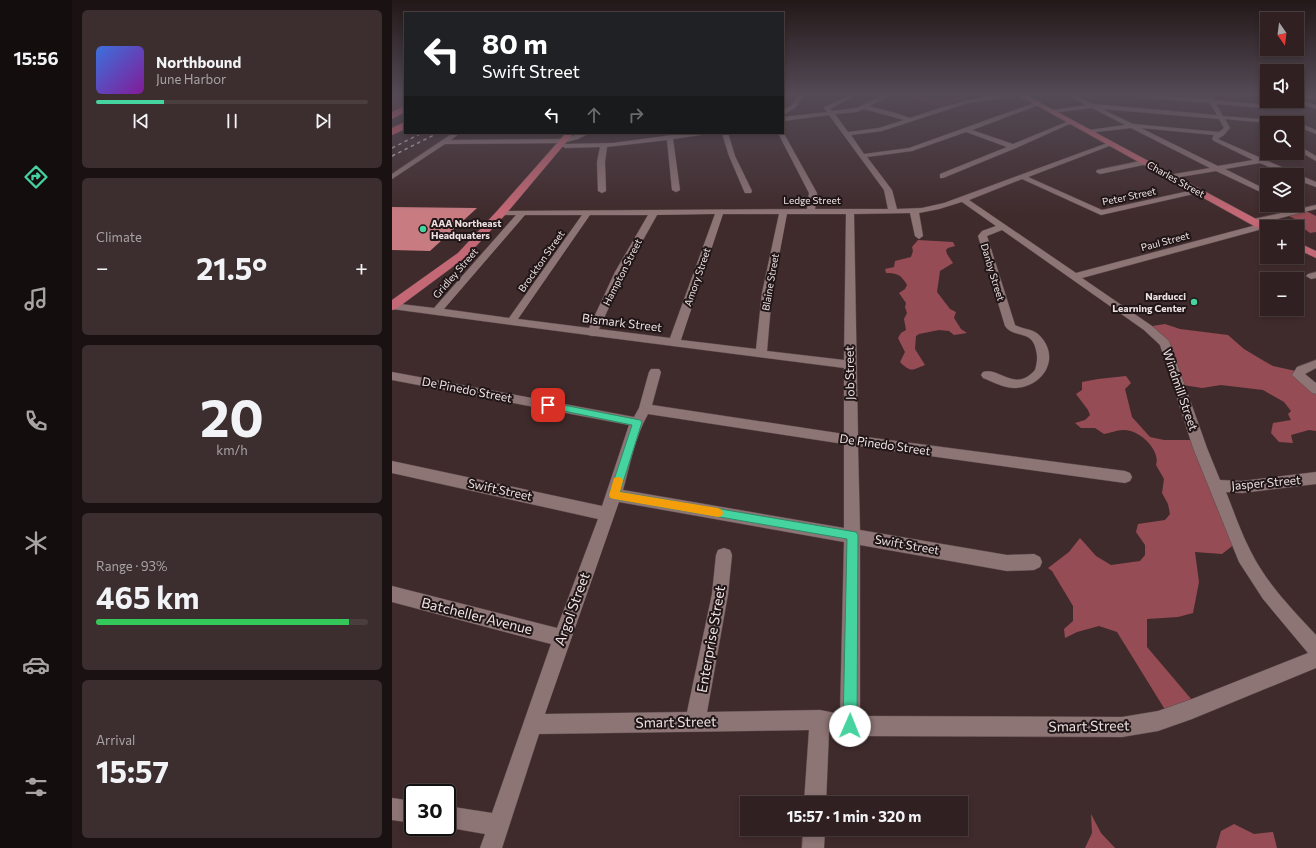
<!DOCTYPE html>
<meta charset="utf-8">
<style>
body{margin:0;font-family:Commissioner,sans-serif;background:#3c2d2e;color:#f1f3f6;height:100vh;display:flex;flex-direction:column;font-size:15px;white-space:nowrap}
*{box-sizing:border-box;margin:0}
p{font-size:13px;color:#a8a3a5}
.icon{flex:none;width:22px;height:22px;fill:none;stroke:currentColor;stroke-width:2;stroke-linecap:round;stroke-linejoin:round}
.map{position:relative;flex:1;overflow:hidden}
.details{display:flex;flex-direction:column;gap:10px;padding:10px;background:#1a1212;width:320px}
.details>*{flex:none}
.hud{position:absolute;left:12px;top:12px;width:380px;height:122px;border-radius:0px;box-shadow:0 2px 6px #0003,0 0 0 1px #4b3e3f;background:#202124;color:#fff;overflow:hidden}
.needle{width:26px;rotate:166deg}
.controls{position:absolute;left:868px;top:12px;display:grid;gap:8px}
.controls a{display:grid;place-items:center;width:44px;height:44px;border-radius:0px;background:#302021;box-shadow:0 2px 6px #0003,0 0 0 1px #4b3e3f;font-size:20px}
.speed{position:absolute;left:12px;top:784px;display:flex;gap:8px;font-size:20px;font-weight:700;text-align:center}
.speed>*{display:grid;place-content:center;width:52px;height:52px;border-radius:50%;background:#302021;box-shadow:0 2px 6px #0003,0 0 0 1px #4b3e3f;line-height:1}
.speed .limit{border:2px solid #111;border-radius:6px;background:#fff;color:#111}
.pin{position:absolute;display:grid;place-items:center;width:34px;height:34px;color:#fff;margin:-17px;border-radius:8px;box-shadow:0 2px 6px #0006}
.me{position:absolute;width:44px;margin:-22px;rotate:1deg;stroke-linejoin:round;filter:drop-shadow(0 0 3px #0008)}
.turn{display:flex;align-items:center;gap:14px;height:84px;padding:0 12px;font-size:18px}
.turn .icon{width:52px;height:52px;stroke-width:2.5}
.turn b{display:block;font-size:28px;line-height:34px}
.lanes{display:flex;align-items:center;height:38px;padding:0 12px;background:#0003;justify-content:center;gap:20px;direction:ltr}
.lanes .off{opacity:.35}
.big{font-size:30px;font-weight:700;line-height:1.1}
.details .card{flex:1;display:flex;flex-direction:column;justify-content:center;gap:6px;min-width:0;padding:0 14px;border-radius:6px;background:#3c2d2e}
.details .dial{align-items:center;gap:0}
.dial b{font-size:52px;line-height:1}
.song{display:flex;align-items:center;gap:12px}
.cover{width:48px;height:48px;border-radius:6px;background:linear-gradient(135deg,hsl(220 70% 55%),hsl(290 70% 35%))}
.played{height:4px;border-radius:2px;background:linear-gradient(90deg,#45d49f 25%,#4b3e3f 25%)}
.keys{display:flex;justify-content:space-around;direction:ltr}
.heat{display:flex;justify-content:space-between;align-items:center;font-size:22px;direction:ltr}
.charge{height:6px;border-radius:3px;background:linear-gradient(90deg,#34c759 93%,#4b3e3f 0)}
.trip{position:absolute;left:348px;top:796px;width:228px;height:40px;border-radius:0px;background:#302021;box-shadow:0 2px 6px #0003,0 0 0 1px #4b3e3f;font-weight:700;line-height:40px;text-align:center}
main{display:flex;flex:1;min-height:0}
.tabs{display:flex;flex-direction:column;width:72px;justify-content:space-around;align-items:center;background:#130d0d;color:#a8a3a5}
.tabs .icon{width:28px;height:28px}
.tabs .selected{color:#45d49f}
.tabs b{font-size:18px;color:#f1f3f6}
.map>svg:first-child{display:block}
.green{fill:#683036}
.forest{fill:#964c55}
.building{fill:#c97b82}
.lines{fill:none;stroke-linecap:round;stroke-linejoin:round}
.minor-casing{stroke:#5a494a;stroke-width:1}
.major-casing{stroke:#5a494a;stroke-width:1}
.highway-casing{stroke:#5a494a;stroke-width:1}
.minor{fill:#8d7475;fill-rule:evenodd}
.major{fill:#c56875;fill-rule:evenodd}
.highway{fill:#eb6075;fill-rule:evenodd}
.rail{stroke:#d2c3c4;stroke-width:1.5;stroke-dasharray:3.5 3.5;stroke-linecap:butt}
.route{fill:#45d49f;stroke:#2d8a67}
.slow{fill:#f59e0b}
.poi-dot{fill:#45d49f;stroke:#201617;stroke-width:1.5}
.labels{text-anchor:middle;stroke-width:4;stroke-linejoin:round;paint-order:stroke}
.far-street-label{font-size:10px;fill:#efe1e2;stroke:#201617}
.far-poi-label{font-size:10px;font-weight:bold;fill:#efe1e2;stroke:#201617;text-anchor:start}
.street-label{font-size:12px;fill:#efe1e2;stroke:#201617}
.near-street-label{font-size:14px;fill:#efe1e2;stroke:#201617}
</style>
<main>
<nav class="tabs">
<b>15:56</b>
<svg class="icon selected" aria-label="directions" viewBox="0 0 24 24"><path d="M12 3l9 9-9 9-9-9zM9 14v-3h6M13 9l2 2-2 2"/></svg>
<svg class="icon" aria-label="music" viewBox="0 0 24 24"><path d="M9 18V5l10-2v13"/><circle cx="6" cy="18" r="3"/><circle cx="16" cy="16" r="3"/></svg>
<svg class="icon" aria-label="phone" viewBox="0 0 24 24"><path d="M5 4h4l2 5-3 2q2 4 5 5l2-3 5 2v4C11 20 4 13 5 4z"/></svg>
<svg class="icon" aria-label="climate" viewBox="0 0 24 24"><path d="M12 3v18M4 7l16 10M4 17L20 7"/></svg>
<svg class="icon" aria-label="car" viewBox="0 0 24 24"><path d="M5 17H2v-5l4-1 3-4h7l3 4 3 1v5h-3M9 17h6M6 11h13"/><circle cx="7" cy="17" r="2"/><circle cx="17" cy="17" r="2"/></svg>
<svg class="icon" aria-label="filters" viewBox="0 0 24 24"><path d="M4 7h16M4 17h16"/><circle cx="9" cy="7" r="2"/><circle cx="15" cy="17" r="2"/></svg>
</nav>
<section class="details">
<div class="card">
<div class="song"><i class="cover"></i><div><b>Northbound</b><p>June Harbor</p></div></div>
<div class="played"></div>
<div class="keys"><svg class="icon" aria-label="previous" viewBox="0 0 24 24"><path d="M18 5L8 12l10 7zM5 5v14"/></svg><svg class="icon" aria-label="pause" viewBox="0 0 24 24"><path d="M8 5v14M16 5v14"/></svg><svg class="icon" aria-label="next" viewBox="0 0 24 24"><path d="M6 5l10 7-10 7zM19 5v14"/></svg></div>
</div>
<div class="card"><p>Climate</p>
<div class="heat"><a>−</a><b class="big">21.5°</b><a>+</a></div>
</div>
<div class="card dial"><b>20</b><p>km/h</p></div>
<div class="card"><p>Range · 93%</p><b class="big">465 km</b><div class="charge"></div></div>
<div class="card"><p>Arrival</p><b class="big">15:57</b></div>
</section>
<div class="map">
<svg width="924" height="848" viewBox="0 0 924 848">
<rect width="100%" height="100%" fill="#402b2c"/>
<path class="green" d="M0,95H13V106L0,113Z
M517,95H575L578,97L547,107L521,99Z"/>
<path class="forest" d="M912,210L924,216V232L918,233L911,228L913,227L911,223L893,214Z
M526,240L561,242L563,246L556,248L554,250L555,254L561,263L548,271L545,292L558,309L564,312L562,318L569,329L575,333L562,335L557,331L547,330L527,334L524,336L523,349L533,365C520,370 519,373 508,362L513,352L506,338L509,333L514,330L512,319L515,313L513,307L514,303L507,293L513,289L515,285C509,275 506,273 494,273L493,269L502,267L503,261L519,257L521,251L520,247Z
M773,324L788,329L836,335L852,349L872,361L881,366L908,372L924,389V431L917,430L899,435L901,443L887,442L879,433L881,423L899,420L896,414L899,411L892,402L871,390L829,385L810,388L785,384L769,339L754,327Z
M734,376L739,383L733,389L740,417L758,437L772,440H801L844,543L830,554L803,552L807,582L801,613L786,617L755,619V647L800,700L778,710L772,708L725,632L707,626L685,632L673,638L672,629L681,621V606L660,571L656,568L677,552L688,538L704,556L719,565L748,561L753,555V545L744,532L746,524L773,520L778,514L776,504L770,493L772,479L764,465C769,450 747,429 731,430C725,430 718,433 712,434L703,428H689L683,423L693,420L698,415L696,410L684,394L690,390V382L706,379Z
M699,814L709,833L723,848H693L700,833Z
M842,824L862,834L881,832L885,848H824L829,831Z"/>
<path class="building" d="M0,207L85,208L38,251L0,250Z"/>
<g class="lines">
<g class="minor-casing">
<path id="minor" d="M406,95H412L404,107L391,115V110L400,105Z
M457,95H464L438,109L440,111L464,108L492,95H499L477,106L507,114L518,118C554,106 584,95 623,95L620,97L576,103L490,131L459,135L472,154L517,148L645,102L647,103V105L580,130L621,144L677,121L682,122L624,148L551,178H548V174L615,147L574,132L520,151L475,157L500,190L505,209L530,208L552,203L718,142L720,143V145L636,177L710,210L806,189L810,191L806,193L709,215L630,179L577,200L684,273L868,224H874L875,226L874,228L690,278L760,326L777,341L815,448L828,480L850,481L924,472V484L850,493L834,492C842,512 849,533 859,552C875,584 901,610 924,635V668L800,719L766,731L730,737L458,736L437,732L434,803H412L417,730L147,734L110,848H88L93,834L53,827H55V806L100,813L159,644L0,602V586L165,628L206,519L0,473V461L210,506L237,425L0,380V372L242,417L247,408L257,372L259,369H267L269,372L260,405L452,434V368L203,336H200L196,335L0,309V303L42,308L124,215H106L105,213L109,211L415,209L417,193L386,133H391V132L425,193L423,209H496L492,190L437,115L391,121V117L435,112L432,108L433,107ZM472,109L512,120L487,128L456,132L443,114L465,112ZM570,202L604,226L590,231L586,236L613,326C622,339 640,329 644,350C646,357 645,363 643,370C623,393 608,367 591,372L589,375L591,378C601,382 612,388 623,388C651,387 669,358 648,336C641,328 631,330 623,325L595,236L610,230L752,330L768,345L801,448L847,562L871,599L916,653L800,699L766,711L730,717L468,716V545L615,571L642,570L648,567L650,562L648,557L642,554L615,555L468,530L466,446L733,483L738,481L740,477L738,473L733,471L466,436L462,214L518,213L523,236L527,239L531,236L527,213L547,209ZM323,214L278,338L207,329L233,272L265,215ZM331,214H387L370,293L364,349L289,340ZM395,214H454L452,360L375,351L380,293ZM133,215H190L117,318L52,309ZM198,215H256L223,272L197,328L126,319ZM256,414L452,444V528L231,490C238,465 243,437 256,414ZM227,502L452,542L448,714L428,710L315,712L336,594L340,555L338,550L332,548L326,550L324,555L320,594L295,712L153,714Z
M675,95H682L701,104L825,115L818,103L744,97L741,95H763L816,99L813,95H819L822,100L885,106V108L883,109L824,104L831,116L894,121L897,123H875L833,119L838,128L832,135L826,139L869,158L905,153L907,151L905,150V146L909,147L924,156V161L912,154L876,161L924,182V187L905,180V175H895L868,163L833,169L875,190V195L824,171L776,179V175L818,168L739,128L695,133V131L697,130L733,125L700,108L659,113L658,112L661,110L694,105ZM710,109L827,119L832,128L827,132L741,124ZM749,128L822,135L820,139L822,141L861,160L826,166Z
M905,98L924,105V109L903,101H905Z
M905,122L924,130V134L905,126V123H903Z
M61,133H68L59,140L171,139L190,133H198L186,139L171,143L53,144L0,179V174Z
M295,133H312L309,135L281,139L288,190L284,192L280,190L275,140L215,147L213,162L214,191L210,193L206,191L205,162L208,147L173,148L170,146L173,144L221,143Z
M330,133H336L343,156L360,191L359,193H353L352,191L337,156Z
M753,160L757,162L756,164L708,174L704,172L705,170Z
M924,205V209L861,225L857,222L858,220Z
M924,272V278L919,279L914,276L916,274Z
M924,360V368L913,374L924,383V394L920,393L900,375L905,367Z
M0,798L21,801V823L0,820Z
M411,829H433L432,848H410Z"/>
</g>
<g class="major-casing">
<path id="major" d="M626,95H634L879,227H875V232L871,231Z
M905,95H924V99L905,97Z
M174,133H182L113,215L74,257L4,309L0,310V300L66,253L105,211Z
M905,242L924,251V258L905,249Z"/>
</g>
<g class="highway-casing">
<path id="highway" d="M13,106V112L0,119V112Z
M13,122V129L0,135V128Z"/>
</g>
<use href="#minor" class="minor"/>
<use href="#major" class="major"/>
<use href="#highway" class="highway"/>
<path class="rail" d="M0,148L30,133
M0,156L46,133"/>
</g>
<linearGradient id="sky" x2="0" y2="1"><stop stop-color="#231818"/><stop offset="0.44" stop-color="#534a56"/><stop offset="1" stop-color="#534a56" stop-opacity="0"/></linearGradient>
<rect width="924" height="214" fill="url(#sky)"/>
<path class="route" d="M156,402L248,420L250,422L228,492L464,532L466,535L465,726L463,731L458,733L453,731L451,726L455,539L218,498L217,495L240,425L152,407L151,405Z"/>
<path class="slow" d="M226,477L230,478L231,481L228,492L326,508L330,510L331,513L330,516L326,517L222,499L218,498L217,495L222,478Z"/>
<g class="poi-dot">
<circle cx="31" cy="229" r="4"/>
<circle cx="802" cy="302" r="4"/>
</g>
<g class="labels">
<g class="far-street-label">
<text transform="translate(784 179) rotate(29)" y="4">Charles Street</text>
<text transform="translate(737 196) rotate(-12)" y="4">Peter Street</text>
<text x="420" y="204">Ledge Street</text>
<text transform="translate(773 241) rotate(-15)" y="4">Paul Street</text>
<text transform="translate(149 261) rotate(-55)" y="4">Brockton Street</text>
<text transform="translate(230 272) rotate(-63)" y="4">Hampton Street</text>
<text transform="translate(601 272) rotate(73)" y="4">Danby Street</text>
<text transform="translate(63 273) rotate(-49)" y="4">Gridley Street</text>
<text transform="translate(305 277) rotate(-71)" y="4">Amory Street</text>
<text transform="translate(378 282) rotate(-80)" y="4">Blaine Street</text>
</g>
<g class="far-poi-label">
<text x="39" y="227">AAA Northeast<tspan x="39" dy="12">Headquaters</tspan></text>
<text x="794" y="300" text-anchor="end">Narducci<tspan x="794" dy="12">Learning Center</tspan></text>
</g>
<g class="street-label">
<text transform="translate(230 323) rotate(7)" y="4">Bismark Street</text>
<text transform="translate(458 373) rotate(-91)" y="4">Job Street</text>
<text transform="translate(75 390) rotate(11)" y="4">De Pinedo Street</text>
<text transform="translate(788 390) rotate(71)" y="4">Windmill Street</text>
<text transform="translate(493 445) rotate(8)" y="4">De Pinedo Street</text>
<text transform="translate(874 483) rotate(-5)" y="4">Jasper Street</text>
<text transform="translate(108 490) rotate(12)" y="4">Swift Street</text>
<text transform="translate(515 545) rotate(10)" y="4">Swift Street</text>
</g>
<g class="near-street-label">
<text transform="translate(180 609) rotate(-70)" y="5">Argol Street</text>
<text transform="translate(85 616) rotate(14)" y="5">Batcheller Avenue</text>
<text transform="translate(319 639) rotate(-80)" y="5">Enterprise Street</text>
<text transform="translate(284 722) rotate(-1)" y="5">Smart Street</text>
<text transform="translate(697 726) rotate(-1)" y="5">Smart Street</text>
</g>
</g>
</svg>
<div class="controls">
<a><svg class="needle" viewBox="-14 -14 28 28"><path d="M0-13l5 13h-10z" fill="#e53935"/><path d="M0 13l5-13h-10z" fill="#a8a3a5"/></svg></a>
<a><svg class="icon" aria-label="sound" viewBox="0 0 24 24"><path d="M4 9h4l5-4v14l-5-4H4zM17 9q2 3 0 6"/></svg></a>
<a><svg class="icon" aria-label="search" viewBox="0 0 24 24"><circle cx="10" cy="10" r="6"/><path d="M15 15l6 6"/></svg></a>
<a><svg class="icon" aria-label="layers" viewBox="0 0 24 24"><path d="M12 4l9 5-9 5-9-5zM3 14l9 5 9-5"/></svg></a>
<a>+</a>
<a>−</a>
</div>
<div class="speed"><div class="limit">30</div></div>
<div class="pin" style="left:156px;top:405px;background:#d93025"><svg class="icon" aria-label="arrive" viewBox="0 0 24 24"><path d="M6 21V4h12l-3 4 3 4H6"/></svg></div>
<svg class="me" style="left:458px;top:726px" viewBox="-20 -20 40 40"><circle r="19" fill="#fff"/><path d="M0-13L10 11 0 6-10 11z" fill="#45d49f"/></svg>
<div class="trip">15:57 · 1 min · 320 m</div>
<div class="hud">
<div class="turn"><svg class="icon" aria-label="left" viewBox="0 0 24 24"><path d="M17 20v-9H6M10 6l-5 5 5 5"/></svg><div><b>80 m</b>Swift Street</div></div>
<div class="lanes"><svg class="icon" aria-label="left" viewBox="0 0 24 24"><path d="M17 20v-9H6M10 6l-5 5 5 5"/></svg><svg class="icon off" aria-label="ahead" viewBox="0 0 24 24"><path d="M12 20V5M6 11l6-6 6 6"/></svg><svg class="icon off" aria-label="right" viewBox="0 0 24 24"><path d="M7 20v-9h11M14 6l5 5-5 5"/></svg></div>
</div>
</div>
</main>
